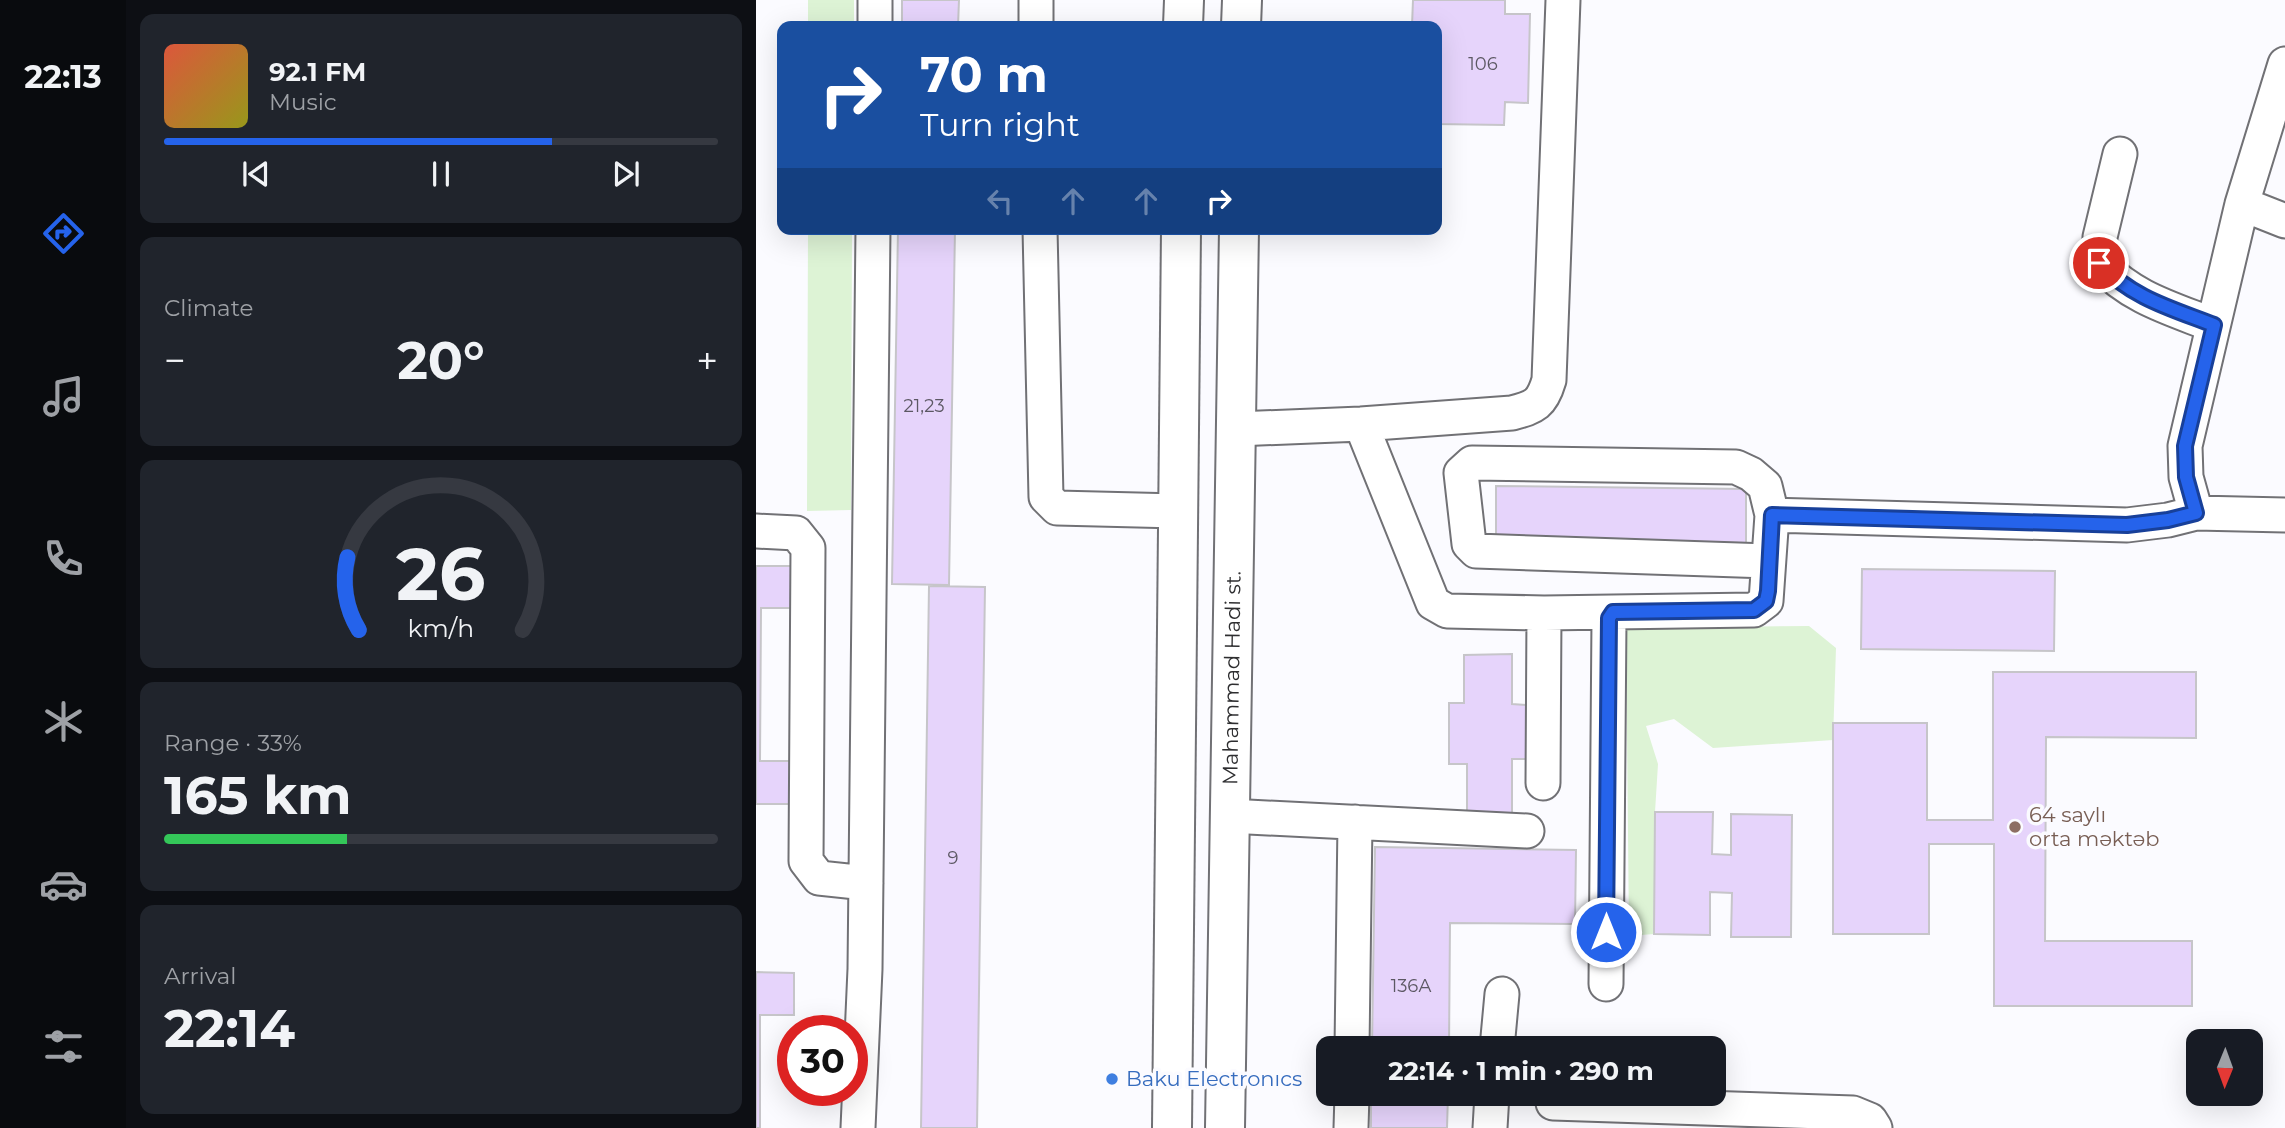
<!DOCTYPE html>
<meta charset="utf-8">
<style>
body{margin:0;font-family:Montserrat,sans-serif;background:#20242c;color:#f1f3f6;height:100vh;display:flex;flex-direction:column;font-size:26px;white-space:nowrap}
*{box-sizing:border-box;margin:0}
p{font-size:23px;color:#9ea1a6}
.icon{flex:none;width:38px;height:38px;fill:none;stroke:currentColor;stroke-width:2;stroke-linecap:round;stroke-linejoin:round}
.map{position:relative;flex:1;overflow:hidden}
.side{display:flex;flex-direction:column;gap:14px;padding:14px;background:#0d0f14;width:630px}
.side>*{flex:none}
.guide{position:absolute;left:21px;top:21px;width:665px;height:214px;border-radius:14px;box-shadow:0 7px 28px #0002;background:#1a4fa0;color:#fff;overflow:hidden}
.needle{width:46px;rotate:181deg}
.tools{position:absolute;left:1430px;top:1029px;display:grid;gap:14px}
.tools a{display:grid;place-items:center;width:77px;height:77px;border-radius:14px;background:#171b24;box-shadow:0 7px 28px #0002;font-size:35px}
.speed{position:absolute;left:21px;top:1015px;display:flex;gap:14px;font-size:35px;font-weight:700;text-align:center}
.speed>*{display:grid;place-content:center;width:91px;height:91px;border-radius:50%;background:#171b24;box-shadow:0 7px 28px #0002;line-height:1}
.speed .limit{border:10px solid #d22;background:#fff;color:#111}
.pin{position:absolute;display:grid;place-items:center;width:60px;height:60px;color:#fff;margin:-30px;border:4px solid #fff;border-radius:50%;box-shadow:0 2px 7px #0007}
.me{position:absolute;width:77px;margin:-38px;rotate:0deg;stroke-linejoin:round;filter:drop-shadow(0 0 5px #0008)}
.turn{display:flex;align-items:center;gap:24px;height:147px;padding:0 28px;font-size:32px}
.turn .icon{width:91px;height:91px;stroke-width:2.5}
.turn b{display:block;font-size:49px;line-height:60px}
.lanes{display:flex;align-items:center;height:66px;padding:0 28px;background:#0003;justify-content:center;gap:35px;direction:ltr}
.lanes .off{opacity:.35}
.big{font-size:52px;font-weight:700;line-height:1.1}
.side .card{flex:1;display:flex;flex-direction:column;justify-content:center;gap:10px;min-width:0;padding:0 24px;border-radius:14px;background:#20242c}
.side .dial{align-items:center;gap:0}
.dial svg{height:182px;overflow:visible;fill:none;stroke:#363941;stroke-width:7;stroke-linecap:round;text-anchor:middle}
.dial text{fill:#f1f3f6;stroke:none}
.song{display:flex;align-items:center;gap:21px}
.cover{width:84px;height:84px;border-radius:10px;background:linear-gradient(135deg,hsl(10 70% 55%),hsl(60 70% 35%))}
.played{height:7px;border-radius:4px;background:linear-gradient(90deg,#2563eb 70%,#363941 70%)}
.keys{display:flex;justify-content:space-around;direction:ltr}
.heat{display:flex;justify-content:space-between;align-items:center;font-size:38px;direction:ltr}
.charge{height:10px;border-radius:5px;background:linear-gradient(90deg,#34c759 33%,#363941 0)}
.trip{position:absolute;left:560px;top:1036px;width:410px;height:70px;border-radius:14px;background:#171b24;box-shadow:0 7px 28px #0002;font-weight:700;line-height:70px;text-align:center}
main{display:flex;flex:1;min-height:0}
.tab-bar{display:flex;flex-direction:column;width:126px;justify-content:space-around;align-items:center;background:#090b0e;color:#9ea1a6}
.tab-bar .icon{width:49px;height:49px}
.tab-bar .current{color:#2563eb}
.tab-bar b{font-size:32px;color:#f1f3f6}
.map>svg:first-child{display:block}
.green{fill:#ddf3d5}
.building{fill:#e6d4fb;stroke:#c6c5c9;stroke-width:2}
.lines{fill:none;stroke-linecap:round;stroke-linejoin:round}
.minor-casing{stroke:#717175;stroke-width:37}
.major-casing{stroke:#717175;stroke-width:42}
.minor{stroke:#fff;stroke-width:33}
.major{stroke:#fff;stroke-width:38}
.route-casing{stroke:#184099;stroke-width:18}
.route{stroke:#2563eb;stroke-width:12}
.education-dot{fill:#8d6e63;stroke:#fbfbff;stroke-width:2.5}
.shop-dot{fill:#3f7fe0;stroke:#fbfbff;stroke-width:2.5}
.labels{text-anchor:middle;stroke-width:7;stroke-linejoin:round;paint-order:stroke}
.number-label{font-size:18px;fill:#5c5863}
.street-label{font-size:21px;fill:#2e2e30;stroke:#fbfbff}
.education-label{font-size:21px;fill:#785e54;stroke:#fbfbff;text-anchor:start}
.shop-label{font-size:21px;fill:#366cbe;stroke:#fbfbff;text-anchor:start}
</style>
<main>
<nav class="tab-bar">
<b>22:13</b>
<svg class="icon current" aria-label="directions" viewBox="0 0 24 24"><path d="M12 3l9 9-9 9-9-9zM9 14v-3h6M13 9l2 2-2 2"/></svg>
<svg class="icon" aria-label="music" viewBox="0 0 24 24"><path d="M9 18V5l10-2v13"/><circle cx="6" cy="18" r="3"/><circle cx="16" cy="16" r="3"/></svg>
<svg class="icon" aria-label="phone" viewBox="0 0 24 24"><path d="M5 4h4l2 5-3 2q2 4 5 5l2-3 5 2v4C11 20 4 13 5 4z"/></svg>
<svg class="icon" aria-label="climate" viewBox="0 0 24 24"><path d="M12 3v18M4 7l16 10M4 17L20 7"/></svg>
<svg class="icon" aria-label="car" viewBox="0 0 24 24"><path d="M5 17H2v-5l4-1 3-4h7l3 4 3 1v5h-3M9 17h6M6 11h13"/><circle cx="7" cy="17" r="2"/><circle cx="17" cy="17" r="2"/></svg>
<svg class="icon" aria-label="filters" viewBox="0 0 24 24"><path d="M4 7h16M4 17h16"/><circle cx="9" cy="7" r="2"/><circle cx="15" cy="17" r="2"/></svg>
</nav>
<section class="side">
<div class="card">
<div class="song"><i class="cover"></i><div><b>92.1 FM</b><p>Music</p></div></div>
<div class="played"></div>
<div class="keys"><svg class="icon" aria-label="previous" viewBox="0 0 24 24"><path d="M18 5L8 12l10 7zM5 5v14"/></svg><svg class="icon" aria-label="pause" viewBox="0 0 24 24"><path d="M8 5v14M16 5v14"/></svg><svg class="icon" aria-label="next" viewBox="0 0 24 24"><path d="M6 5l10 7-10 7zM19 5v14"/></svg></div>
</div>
<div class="card"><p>Climate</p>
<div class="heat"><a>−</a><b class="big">20°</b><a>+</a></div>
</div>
<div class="card dial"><svg viewBox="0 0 100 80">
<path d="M14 69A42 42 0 1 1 86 69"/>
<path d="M14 69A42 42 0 0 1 9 37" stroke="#2563eb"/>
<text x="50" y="56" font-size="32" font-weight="700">26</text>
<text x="50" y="72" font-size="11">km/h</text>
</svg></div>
<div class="card"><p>Range · 33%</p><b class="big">165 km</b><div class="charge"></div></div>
<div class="card"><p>Arrival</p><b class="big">22:14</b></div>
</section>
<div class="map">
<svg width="1529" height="1128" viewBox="0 0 1529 1128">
<rect width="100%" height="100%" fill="#fbfbff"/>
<path class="green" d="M52,0H98V26H52Z
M52,229H96L95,510L51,511Z
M1053,626L1080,648L1077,740L957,748L918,719L890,726L902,764L899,812L898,934L873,936L870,628Z"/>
<path class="building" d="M146,0H203L202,26H146Z
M657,0H749V14H774L772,103L749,102L748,125L681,124V26H656Z
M142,229H199L193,585L136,584Z
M740,486L990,489V543L740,540Z
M0,566H39V608H5L4,761H38L37,804H0Z
M1106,569L1299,571L1298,651L1105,649Z
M173,586L229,587L221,1128H165Z
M756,654V704L771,705V759H756V815H711V764H693V703H708V655Z
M1237,672H1440V738L1290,737L1289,941H1436V1006H1238V844H1173V934H1077V723H1171V820H1237Z
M899,812H957L956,854L975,855V814L1036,815L1035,937H975L976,893L954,892V935L898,934Z
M619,847L820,850L819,924L694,923L693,1048H616Z
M0,972L38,973V1015H4V1128H0Z
M615,1094H692L691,1128H615Z"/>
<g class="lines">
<g class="minor-casing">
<path id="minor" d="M280,0V26
M119,26V0
M1364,154L1344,237L1343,263C1376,298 1414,308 1457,325
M1486,204L1529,221
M284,229L290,497L301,508L422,511
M605,424L677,603L691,611L788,613L787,783
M480,429L605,424L756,413C779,407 786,404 793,380L807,0
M1440,513L1430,477L1429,446L1486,204L1529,64
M1016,515L1371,525L1412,520L1440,513L1529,515
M0,531L40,533L52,548L50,861L63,878L110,883
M788,613L857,612
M473,816L771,831
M850,984L853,619L857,612L998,610L1010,601L1016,515L1009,486L995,474L980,467L716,463L705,473L713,544L720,551L1012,561
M596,1048L599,822
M741,1048L746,994
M797,1103L1097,1113L1114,1120L1119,1128
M102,1128L109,969L117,229
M595,1128L596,1094
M734,1128L736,1094"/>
</g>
<g class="major-casing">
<g id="major">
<path d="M427,26L428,0"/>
<path d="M485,26L486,0"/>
<path d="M416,1128L425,229"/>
<path id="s1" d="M469,1128L483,229"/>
</g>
</g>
<use href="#minor" class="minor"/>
<use href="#major" class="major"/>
</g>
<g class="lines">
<g class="route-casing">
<path id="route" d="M850,932L853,618L857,612L998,610L1010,601L1012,591L1016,515L1371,525L1412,520L1440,513L1430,477L1429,446L1458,325C1414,308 1376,298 1343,263"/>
</g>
<use href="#route" class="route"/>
</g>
<circle class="education-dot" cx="1259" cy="827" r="7"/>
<circle class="shop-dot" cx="356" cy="1079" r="7"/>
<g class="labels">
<g class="number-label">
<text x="727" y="70">106</text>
<text x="168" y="412">21,23</text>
<text x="197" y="864">9</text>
<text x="655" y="992">136A</text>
</g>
<g class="street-label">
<text dy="7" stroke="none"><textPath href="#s1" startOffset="450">Mahammad Hadi st.</textPath></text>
</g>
<g class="education-label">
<text x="1273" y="822">64 saylı<tspan x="1273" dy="24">orta məktəb</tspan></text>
</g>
<g class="shop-label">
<text x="370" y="1086">Baku Electronıcs</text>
</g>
</g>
</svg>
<div class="tools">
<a><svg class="needle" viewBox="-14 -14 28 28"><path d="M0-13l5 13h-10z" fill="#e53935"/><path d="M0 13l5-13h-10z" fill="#9ea1a6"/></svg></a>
</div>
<div class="speed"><div class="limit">30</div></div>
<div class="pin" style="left:1343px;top:263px;background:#d93025"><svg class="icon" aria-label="arrive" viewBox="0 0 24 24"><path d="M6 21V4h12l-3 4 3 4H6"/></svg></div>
<svg class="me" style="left:850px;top:932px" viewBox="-20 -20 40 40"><circle r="17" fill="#2563eb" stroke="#fff" stroke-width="3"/><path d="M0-11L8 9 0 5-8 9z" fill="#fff"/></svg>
<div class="trip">22:14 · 1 min · 290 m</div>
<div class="guide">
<div class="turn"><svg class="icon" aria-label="right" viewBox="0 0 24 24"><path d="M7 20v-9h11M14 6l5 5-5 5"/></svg><div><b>70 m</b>Turn right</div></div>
<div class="lanes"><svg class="icon off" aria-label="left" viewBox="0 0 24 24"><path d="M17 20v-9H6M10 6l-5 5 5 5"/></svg><svg class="icon off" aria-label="ahead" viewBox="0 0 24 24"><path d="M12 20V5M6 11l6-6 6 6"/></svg><svg class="icon off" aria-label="ahead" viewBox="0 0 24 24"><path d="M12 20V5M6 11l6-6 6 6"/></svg><svg class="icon" aria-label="right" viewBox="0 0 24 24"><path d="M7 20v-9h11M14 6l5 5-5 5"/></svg></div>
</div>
</div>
</main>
